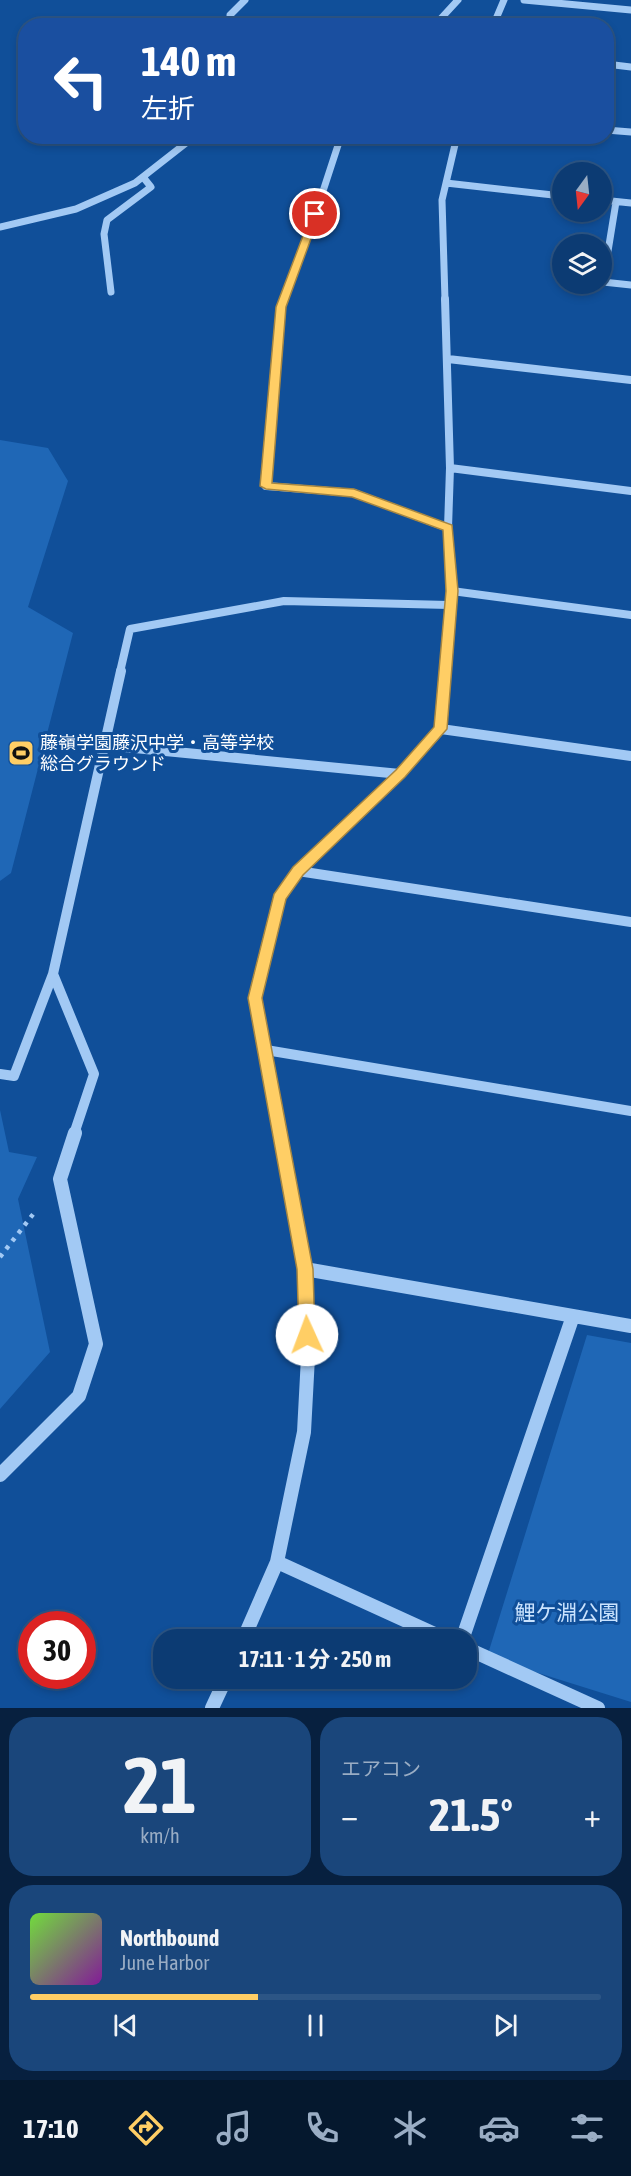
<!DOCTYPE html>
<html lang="ja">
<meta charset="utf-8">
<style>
body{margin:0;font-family:"Asap Condensed","Noto Sans JP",sans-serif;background:#1a467b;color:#f1f3f6;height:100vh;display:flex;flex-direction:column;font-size:22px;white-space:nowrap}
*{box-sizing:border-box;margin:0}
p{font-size:20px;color:#9aadc4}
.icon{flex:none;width:33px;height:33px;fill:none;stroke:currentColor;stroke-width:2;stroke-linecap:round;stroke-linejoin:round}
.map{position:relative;height:1708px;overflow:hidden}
.details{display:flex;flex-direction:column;gap:9px;padding:9px;background:#07203f;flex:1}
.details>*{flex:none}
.top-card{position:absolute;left:18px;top:18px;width:596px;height:126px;border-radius:24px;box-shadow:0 3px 9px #0003,0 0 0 2px #2c5585;background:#1a4fa0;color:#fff;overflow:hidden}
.needle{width:39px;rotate:195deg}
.tools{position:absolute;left:552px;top:162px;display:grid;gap:12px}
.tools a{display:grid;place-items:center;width:60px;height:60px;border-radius:50%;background:#0c3b73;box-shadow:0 3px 9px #0003,0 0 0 2px #2c5585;font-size:30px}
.speed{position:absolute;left:18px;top:1611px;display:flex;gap:12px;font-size:30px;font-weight:700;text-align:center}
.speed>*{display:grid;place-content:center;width:78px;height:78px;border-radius:50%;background:#0c3b73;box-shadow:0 3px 9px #0003,0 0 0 2px #2c5585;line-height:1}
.speed .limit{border:9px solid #d22;background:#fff;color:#111}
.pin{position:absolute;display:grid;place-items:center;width:51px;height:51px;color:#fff;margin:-26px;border:3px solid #fff;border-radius:50%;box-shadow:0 2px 6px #0007}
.me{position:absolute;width:66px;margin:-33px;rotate:358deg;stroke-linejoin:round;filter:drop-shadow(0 0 4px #0008)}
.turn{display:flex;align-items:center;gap:21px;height:126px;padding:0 24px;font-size:27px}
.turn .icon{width:78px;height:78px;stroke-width:2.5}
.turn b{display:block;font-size:42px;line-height:51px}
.big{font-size:45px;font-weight:700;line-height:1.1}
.details .card{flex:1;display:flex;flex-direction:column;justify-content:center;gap:9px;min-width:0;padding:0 21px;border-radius:24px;background:#1a467b}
.details .dial{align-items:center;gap:0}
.dial b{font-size:78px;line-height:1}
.song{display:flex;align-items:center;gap:18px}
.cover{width:72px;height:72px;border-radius:9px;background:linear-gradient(135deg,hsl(100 70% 55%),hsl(290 70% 35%))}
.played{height:6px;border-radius:3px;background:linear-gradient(90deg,#ffce65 40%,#2c5585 40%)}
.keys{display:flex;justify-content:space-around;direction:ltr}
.heat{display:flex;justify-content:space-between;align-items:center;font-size:33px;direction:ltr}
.details .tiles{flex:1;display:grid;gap:9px;grid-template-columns:1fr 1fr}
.card:last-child{grid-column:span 2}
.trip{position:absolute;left:153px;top:1629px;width:324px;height:60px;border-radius:24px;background:#0c3b73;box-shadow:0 3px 9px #0003,0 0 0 2px #2c5585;font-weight:700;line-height:60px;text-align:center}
.menu{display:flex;height:96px;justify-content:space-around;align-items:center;background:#05182e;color:#9aadc4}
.menu .icon{width:42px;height:42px}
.menu .current{color:#ffce65}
.menu b{font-size:27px;color:#f1f3f6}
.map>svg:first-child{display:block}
.green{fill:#1f67b6}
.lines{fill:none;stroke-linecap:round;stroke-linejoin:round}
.path{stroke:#a2c9f4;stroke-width:4.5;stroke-dasharray:4 6;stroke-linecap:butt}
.minor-far3{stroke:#a2c9f4;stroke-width:7}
.minor-far2{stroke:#a2c9f4;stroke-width:8}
.minor-far1{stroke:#a2c9f4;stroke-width:10}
.minor{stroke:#a2c9f4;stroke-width:14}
.route{fill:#ffce65;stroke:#a68642;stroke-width:1.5}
.labels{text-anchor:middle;stroke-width:6;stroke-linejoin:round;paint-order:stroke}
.poi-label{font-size:18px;fill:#fff;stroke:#104f99;text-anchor:start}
.near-park-label{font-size:21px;fill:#cae3fe;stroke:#104f99}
</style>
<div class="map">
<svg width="631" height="1708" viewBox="0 0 631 1708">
<rect width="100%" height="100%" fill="#104f99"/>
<path class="green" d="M0,440L48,448L68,481L28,607L73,633L11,873L0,881Z
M0,1110L9,1152L37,1157L18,1199L50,1352L0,1409Z
M587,1335L631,1343V1702L487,1657Z"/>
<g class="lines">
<path class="path" d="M0,1257L34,1213"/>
<path class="minor-far3" d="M524,0L631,10
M233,26L230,15L245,0
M434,26L458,0
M493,26L504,0
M606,64L631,67
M606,130L631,132
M446,183L562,196
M602,200L631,203
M616,202L603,282L631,285
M0,227L76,209L135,183L195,136
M111,292L104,234L107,220L151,187L143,177
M284,300L309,234L341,136
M445,300L442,200L457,136"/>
<path class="minor-far2" d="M284,299L281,307L266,486L354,493L448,528
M445,299L450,468L448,528L452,591L446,672
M448,359L631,380
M450,468L631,491
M452,591L631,615
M120,672L130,629L284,601L449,605"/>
<path class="minor-far1" d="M441,729L631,756
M104,745L400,774
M298,871L631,922
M266,1050L631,1111
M0,1074L14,1076L53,974
M74,1134L94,1074L53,974L121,671
M280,1134L255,998L279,898L298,871L400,774L441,729L446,671"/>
<path class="minor" d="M305,1269L631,1326
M0,1475L79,1396L96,1344L60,1179L75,1133
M277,1562L448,1640
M243,1640L277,1562L304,1432L308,1357L305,1269L280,1133
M462,1640L573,1316
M466,1648L598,1708
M212,1708L226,1678"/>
</g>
<path class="route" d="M312,212L320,214L286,307L272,483L354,489L452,525L458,591L447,729L405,777L303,875L286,899L262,998L313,1269L315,1335L313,1341L307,1343L301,1341L299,1335L297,1269L248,998L274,894L293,867L396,770L434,727L446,591L443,530L352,497L266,489L260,486L276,307Z"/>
<defs>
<g id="stadium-square" transform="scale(1.35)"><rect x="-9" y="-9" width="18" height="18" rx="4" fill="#ffce65" stroke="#104f99"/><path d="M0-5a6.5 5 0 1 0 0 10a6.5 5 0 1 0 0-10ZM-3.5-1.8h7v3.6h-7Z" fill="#111"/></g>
</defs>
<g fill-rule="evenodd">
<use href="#stadium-square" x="21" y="753"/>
</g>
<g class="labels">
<g class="poi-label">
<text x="40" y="749">藤嶺学園藤沢中学・高等学校<tspan x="40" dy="21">総合グラウンド</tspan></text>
</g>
<g class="near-park-label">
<text x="567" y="1620">鯉ケ淵公園</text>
</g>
</g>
</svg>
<div class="tools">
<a><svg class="needle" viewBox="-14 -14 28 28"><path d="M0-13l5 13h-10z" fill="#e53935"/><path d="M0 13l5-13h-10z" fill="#9aadc4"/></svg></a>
<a><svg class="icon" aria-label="layers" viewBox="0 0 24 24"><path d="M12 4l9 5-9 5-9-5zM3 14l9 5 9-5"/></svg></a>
</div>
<div class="speed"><div class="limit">30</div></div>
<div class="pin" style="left:315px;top:214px;background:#d93025"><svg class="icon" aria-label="arrive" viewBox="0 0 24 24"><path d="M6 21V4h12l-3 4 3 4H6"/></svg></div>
<svg class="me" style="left:307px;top:1335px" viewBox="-20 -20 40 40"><circle r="19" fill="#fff"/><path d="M0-13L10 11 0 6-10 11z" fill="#ffce65"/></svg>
<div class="trip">17:11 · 1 分 · 250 m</div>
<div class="top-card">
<div class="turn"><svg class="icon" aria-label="left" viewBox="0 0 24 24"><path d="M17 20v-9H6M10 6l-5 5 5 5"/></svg><div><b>140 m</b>左折</div></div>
</div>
</div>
<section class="details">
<div class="tiles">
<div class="card dial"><b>21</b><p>km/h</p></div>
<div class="card"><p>エアコン</p>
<div class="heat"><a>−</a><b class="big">21.5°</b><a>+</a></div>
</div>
<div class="card">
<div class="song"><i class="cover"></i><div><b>Northbound</b><p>June Harbor</p></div></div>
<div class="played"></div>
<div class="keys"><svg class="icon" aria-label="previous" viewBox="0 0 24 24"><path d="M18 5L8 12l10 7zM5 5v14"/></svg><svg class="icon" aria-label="pause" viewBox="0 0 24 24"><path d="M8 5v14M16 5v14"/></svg><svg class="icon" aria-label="next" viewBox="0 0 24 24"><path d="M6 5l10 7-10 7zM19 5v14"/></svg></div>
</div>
</div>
</section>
<nav class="menu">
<b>17:10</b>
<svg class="icon current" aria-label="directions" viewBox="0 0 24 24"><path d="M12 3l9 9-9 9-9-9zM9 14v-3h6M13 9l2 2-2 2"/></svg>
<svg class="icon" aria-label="music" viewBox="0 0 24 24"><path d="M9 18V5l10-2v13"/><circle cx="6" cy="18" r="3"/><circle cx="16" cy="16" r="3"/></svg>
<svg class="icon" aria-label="phone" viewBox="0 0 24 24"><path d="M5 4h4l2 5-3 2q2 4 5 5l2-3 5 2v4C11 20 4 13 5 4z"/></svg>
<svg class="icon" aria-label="climate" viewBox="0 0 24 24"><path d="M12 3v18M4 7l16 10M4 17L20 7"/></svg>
<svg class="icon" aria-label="car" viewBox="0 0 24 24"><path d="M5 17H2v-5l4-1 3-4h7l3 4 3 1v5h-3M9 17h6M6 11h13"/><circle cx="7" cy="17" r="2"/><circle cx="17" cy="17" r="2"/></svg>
<svg class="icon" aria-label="filters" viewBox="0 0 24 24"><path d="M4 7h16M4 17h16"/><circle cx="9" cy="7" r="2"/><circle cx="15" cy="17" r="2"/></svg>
</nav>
